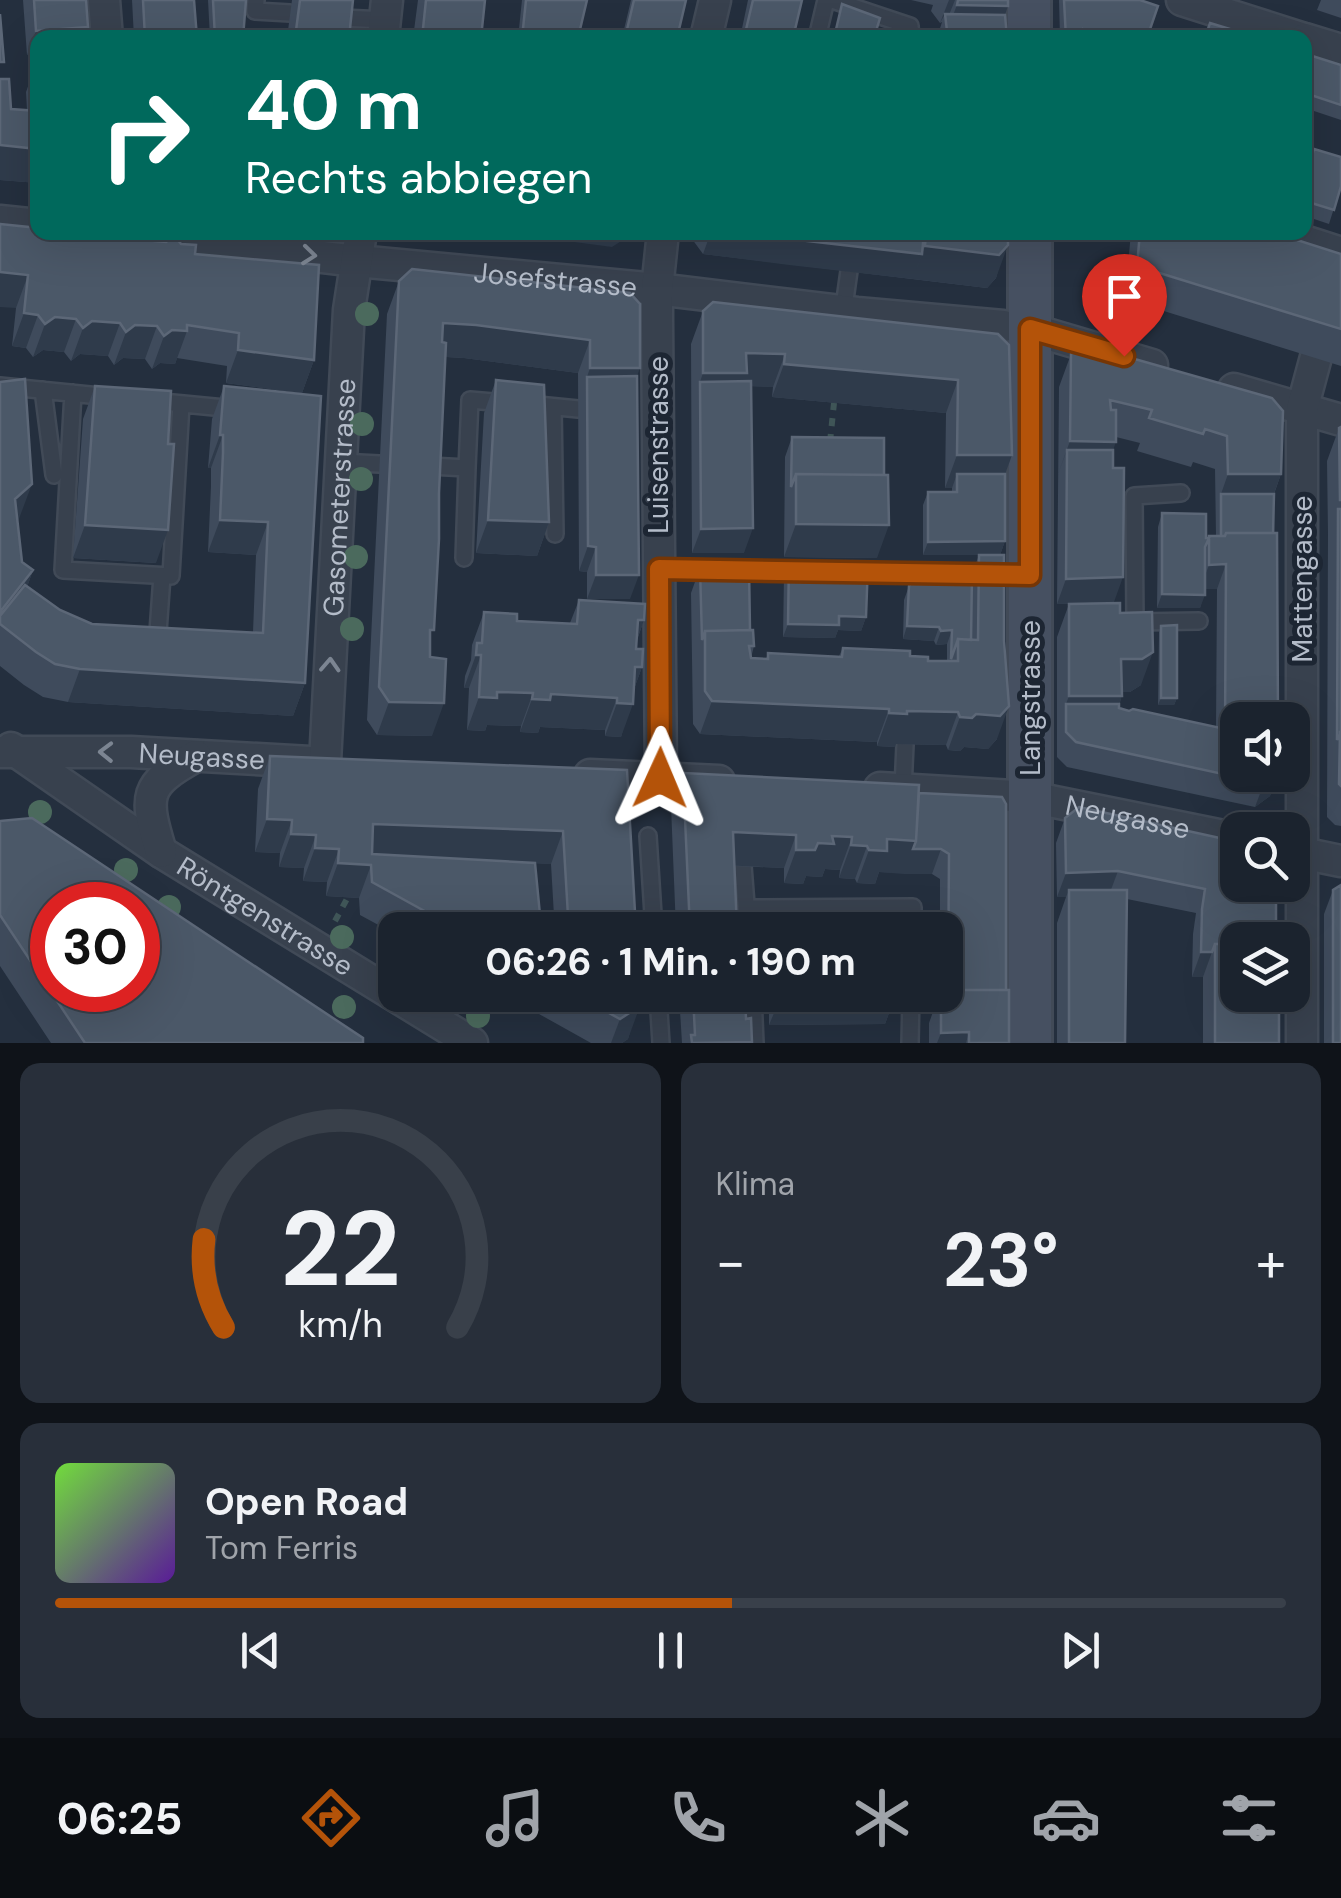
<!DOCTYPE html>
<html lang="de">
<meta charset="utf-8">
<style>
body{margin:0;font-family:"DM Sans",sans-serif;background:#282f3a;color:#f1f3f6;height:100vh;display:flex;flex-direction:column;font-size:38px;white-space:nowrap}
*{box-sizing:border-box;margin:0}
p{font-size:32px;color:#a0a4aa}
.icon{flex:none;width:55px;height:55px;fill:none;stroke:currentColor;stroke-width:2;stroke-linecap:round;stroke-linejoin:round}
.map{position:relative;height:1043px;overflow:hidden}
.drawer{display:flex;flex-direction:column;gap:20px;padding:20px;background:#0f1319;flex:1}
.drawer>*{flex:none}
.top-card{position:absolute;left:30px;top:30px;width:1282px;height:210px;border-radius:20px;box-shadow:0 10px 40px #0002,0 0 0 2px #39404a;background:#00695c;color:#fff;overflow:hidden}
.controls{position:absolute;left:1220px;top:702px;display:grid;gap:20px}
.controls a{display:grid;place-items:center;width:90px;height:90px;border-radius:20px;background:#1b232e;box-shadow:0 10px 40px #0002,0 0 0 2px #39404a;font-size:50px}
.speed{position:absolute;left:30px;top:882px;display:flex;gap:20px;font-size:50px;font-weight:700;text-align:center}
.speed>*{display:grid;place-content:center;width:130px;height:130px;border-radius:50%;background:#1b232e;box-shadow:0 10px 40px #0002,0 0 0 2px #39404a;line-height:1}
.speed .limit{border:15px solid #d22;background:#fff;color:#111}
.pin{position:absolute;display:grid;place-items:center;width:85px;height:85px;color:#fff;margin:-102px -42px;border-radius:50% 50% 50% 0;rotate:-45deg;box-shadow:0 0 10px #0007}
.pin .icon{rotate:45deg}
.me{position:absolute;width:110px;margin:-55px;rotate:1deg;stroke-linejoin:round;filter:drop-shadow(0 0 8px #0008)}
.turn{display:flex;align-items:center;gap:35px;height:210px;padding:0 50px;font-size:45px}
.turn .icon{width:130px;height:130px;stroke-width:2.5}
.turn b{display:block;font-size:70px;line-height:85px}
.big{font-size:75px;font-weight:700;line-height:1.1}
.drawer .card{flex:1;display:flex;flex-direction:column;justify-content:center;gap:15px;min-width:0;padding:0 35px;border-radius:20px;background:#282f3a}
.drawer .dial{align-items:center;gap:0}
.dial svg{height:260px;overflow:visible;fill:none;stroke:#39404a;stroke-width:7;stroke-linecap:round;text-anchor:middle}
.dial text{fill:#f1f3f6;stroke:none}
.song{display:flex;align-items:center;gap:30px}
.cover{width:120px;height:120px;border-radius:15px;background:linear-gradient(135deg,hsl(100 70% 55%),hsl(270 70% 35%))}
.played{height:10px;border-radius:5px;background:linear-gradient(90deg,#b45309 55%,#39404a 55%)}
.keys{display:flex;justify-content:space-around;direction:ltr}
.heat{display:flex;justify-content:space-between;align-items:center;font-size:55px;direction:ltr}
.drawer .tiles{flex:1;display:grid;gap:20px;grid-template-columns:1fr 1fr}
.card:last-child{grid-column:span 2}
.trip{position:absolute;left:378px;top:912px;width:585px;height:100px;border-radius:20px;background:#1b232e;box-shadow:0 10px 40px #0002,0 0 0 2px #39404a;font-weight:700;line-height:100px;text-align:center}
.dock{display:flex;height:160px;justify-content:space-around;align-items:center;background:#0b0e12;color:#a0a4aa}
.dock .icon{width:70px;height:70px}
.dock .active{color:#b45309}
.dock b{font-size:45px;color:#f1f3f6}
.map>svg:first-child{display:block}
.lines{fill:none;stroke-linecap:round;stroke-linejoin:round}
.lane-casing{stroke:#414a57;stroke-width:20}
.street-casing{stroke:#414a57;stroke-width:35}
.secondary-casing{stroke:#414a57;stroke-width:48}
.path{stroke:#3f5557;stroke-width:6;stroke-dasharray:8 8;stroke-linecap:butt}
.lane{stroke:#38414e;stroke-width:15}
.street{stroke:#38414e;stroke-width:30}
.secondary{stroke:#465061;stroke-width:42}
.tree{fill:#4b6a5d}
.wall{fill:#3f4b5c}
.shaded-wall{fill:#2f3b4b}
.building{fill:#4b5868;stroke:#5c6777;stroke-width:2.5;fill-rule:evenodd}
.oneway{stroke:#7c8592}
.route-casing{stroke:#753606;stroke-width:25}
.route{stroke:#b45309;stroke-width:18}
.labels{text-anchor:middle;stroke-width:10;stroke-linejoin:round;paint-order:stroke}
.street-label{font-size:28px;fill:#b4bcc9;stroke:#1d2633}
</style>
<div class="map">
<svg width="1341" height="1043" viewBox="0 0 1341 1043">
<rect width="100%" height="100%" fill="#242f3e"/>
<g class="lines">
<g class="lane-casing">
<path id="lane" d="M256,0L255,11L290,13
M832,0L910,26L911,38
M342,18L385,20
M817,38L826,0
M843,314L849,271
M0,386L110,397
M43,390L54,475
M73,393L63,570L171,576L181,404
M173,403L235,409
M528,404L578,409
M553,407L555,534
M341,462L379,464
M430,466L467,468L470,400L505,403
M464,558L467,468
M659,569L806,572
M849,572L1026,575
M1134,622L1199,621
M1135,622L1134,496L1181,493
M157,646L162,576
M903,789L905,745
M648,836L654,930
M743,866L748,930
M746,908L913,907V930
M658,995L661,1043
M753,995L755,1043
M910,1043L911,995"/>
</g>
<g class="street-casing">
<g id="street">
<path d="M104,0L107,38"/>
<path d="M1182,0L1301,38"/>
<path d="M383,38L387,0"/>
<path d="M706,38L715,0"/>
<path d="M1305,39L1341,50"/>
<path d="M0,221L38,225"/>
<path id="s1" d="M108,232L357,261L657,289L857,313L1003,326"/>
<path d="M1276,232L1341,253"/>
<path d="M1030,329L1152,365"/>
<path d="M1234,389L1341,420"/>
<path id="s2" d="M11,748L161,852L472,1043"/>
<path id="s3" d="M0,752H131L310,762"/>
<path id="s4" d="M325,762L349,310L361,232"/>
<path d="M590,775L719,781"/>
<path d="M661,778L657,321V289L663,232"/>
<path id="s5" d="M880,788L1030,797L1238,839"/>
<path d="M1292,851L1341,861"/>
<path d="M161,852C144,796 143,785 196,756"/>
<path d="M1302,1043V409L1316,357"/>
</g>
</g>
<g class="secondary-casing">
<path id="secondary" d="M1029,0V38
M1030,232V1043"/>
</g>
<path class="path" d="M830,442L834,403
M335,921L348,897"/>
<use href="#lane" class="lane"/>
<use href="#street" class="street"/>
<use href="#secondary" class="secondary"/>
</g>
<g class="tree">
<circle cx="367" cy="314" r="12"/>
<circle cx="362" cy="424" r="12"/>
<circle cx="361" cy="479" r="12"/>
<circle cx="356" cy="557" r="12"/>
<circle cx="352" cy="629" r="12"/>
<circle cx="40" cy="812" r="12"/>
<circle cx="126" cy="870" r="12"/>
<circle cx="169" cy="907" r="12"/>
<circle cx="342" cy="937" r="12"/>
<circle cx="344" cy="1007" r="12"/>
<circle cx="478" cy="1016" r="12"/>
</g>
<path class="wall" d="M23,0H86L38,38V55H27Z
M132,0H194L197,38H134Z
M208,0H246L243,38H210Z
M292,0H353L349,38H287Z
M418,0H485L481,38H413Z
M522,0H587L578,38H518Z
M625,0H686L677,38H622L631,0Z
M748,0H802L793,38H740Z
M911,0H1008L1005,15L1007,38H944L946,34L944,38H937L942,22L940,23L931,11L933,5Z
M1059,0H1140L1147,38H1060Z
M1321,0H1341V18L1317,10Z
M1305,57L1341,65V120L1305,108Z
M35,67H38V183L0,180V79L11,109L27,110L26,92Z
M1305,160L1341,186L1329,224L1305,216Z
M0,224L181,244L195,254L314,360L302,393L226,383L227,366L177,358L175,364L160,363L152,369L145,359L123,358L114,365L108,356L80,354L71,361L64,352L43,350L33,357L26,348L12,346L16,308Z
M694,232H1008L996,278L987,288L703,254L692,239Z
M1131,232H1272L1341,254V366L1125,299Z
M399,281L630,293L637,376L630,599H587V572L579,571L578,373L464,358L446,357L430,642L432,736L377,735L367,720L387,314Z
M703,311L998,334L1012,455L1005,474V541L1000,555L997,739L988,749L964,747L960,751L948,750L946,745L896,744L895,747L877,746V742L700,734L693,724L691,593L700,568L750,630L754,646L751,658L766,659L768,653L839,656L843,648L910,656L928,661H947V644L936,645L934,641L903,639L904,600L909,586L972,574L979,555H923V505L928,492H952V488H945L946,413L772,397L773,387L751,386L744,553H692L691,344Z
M1071,354L1272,398L1281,474L1274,494L1277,775L1270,796L1255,807L1067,767L1057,757V637L1069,604L1120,613L1141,685L1130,692H1122L1119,708L1216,727L1217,589H1205L1200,608H1157L1158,527L1162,513L1206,538L1216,536L1215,469L1193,462L1191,467L1137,451L1140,443L1116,437L1113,450L1114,602L1057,604L1059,387Z
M496,380L549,522L537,556L476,553L484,413Z
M0,382L22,562L33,570L27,587L60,610L92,624L253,632L256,555L208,552L211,486V468H208L212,419L224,386L321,396L305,683L293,716L68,702L43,697L24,685L0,666Z
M95,386L156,563L73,558L83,419Z
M1341,427V826L1335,825L1327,817L1328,533L1327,461L1339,428Z
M792,437L884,475L877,558L784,557L785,457Z
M789,561L866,617L861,631L838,630L835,638L783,637L784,575Z
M579,600L644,620L637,640L636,649L642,667L634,689L621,737L605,736V730L540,727L538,733L520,732L521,726L487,725L485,731L467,730L469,688H464L465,676L471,660L472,645L484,612L517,621L570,623Z
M1161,626L1177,698L1174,705H1158L1159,632Z
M270,756L627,770L636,930H548L554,916L551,864L535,863L541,925L547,930H395V934L360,915L359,898L326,896L327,882L303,881L304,868L279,867L280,853L255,852L258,789Z
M683,773L919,793L1002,797L1006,990L1009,1043H929V1023L939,995H945V930H940V879L932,874L879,872L875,884L857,883L855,879L839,878L840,870L825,869L822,877L806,876L803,884L784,883V868L734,866L737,930H676L671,806Z
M1065,818L1238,842L1279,1043H1203V977H1192L1193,934L1196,913L1127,899L1125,1043H1057V923L1066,897H1057L1056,843Z
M0,821L363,1043H51L0,966Z
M1333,890L1341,1043H1324V914Z
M770,914L895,930H765Z
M505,995H640L628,1039L622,1043H591Z
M679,995H745L746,1019L752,1043H682Z
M764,995H893L892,1005L885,1024L769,1025V1006H764Z"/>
<path class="shaded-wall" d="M949,0H955L947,20L945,14L940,23Z
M957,5L1008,6L997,38L953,30L951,38H944Z
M88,27L84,38H38V55H27L36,31Z
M0,145L38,149V183L0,180Z
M498,232H627L626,238L612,247Z
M711,232H801L789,265L703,254Z
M798,240L922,254L913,279L789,265Z
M1008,245L996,278L987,288L913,279L925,246Z
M0,272L28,275L16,308L0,307Z
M24,313L38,315L26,348L12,346Z
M55,317L76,319L64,352L43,350L33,357L45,324Z
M92,321L120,323L108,356L80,354L71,361L83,328Z
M443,323L476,325L590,340L578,373L464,358L431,356Z
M135,325L157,326L145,359L123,358L114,365L126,332Z
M172,330L187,331L175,364L160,363L152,369L164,336Z
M238,350L314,360L302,393L226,383Z
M746,353L785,354L773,387L742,386L700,382L703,373Z
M784,364L958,380L946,413L772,397Z
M590,368H640L628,401L587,377Z
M220,435H223L211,468H208Z
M1070,441L1116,442L1104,475L1067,450L1058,474Z
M957,455H1012L1000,488L957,474L952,488H945Z
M1228,474H1281L1269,507L1221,494Z
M32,484L17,524L15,499Z
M220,520L268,522L256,555L208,552Z
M488,520L549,522L537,556L476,553Z
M796,524L889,525L877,558L784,557Z
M85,525L168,530L156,563L73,558Z
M753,528L744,553H692L701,529Z
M1005,541L1000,555H923L928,542Z
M588,546L596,547L587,572L579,571Z
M1226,564L1217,589H1200L1209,565Z
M33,570L19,610L0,624V612Z
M596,575H639L630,599H587Z
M1123,577L1114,602L1057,604L1066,579Z
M1162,594L1205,595L1200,608H1157Z
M839,616L866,617L861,631L838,630L835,638L783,637L788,624Z
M638,620H644L632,653Z
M907,626L939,627L934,641L903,639Z
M952,630L947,644L936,645L941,631Z
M1153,652L1141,685L1130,692H1109L1121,659Z
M476,655H481L469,688H464Z
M635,667H642L630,700Z
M80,669L305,683L293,716L68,702Z
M497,692L533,693L521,726L487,725L485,731L467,730L479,697Z
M551,694L617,698L605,730L540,727L538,733L520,732L532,699Z
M1069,696H1122L1110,729L1066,704Z
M1161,698H1177L1174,705H1158Z
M712,701L889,709L877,742L700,734Z
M389,702L444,703L432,736L377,735Z
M617,703L633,704L621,737L605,736Z
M1009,706L997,739L988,749L964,747L960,751L948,750L960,717Z
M907,711L958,712L946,745L896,744L895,747L877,746L889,713Z
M1274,775H1277L1270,796L1255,807L1264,783Z
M267,819L292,820L280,853L255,852Z
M373,824L563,831L551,864L361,857Z
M733,832L796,835L784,868L721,865Z
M291,834L316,835L304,868L279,867Z
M832,836L852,837L840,870L825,869L822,877L806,876L803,884L784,883L796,850L818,843Z
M887,839L916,841L904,874L879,872L875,884L857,883L869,850Z
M851,845L867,846L855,879L839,878Z
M315,848L339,849L327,882L303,881Z
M913,849H941L932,874H904Z
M338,863L371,865L359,898L326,896Z
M1118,871L1109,895L1069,890L1066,897H1057L1066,873Z
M587,914L581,930H563L568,916Z
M1201,952H1212L1203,977H1192Z
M768,995H773L769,1006H764Z
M892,1005L885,1024L769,1025L777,1006Z
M640,1006L628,1039L622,1043H611L620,1019Z
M969,1032L966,1043H937L941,1033Z"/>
<path class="building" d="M34,0H86L88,27L36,31Z
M143,0H194L197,38H145Z
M213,0H246L243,38H215Z
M300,0H353L349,38H295Z
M426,0H485L481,38H422Z
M526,0H587L578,38H522Z
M634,0H686L677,38H625Z
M753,0H802L793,38H744Z
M958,0H1008V6L957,5Z
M1064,0H1140L1158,6L1147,38H1110L1083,29L1081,38H1066Z
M842,4L880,18L877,28L899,35V38H834Z
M0,14L4,62H0Z
M945,14L1005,15L1007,38H954L953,30L947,31Z
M1210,23L1256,37V38H1205Z
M1306,54L1341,65V105L1305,93Z
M35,67H38L37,101Z
M0,79H9L11,109L38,111V149L0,145Z
M1314,149L1341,157V186L1334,210L1305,201V160L1310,162Z
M0,224L38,228V232H99L100,235L128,238L135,232H139L144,240L166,242L175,236L181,244L196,245L195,254L319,265L314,360L238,350L239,333L187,325V331L172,330L164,336L157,326L135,325L126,332L120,323L92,321L83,328L76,319L55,317L45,324L38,315L24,313L28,275L0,272Z
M801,232H924L922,254L798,240Z
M926,232H1008V245L999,255L925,246Z
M1140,232H1272L1341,254V329L1137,266Z
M412,269L630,293L640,304V368H590V340L476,325L443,323L442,342L446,343L439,493V539L434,630H430V657L446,659L444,703L389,702L379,687L399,281Z
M713,302L998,334L1009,345L1012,455H957L958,380L784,364L785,354L746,353L747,373H703V311Z
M1082,344L1272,398L1283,411L1281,474H1228L1227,436L1205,429L1203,434L1149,418L1152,410L1110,400L1111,410H1116V442L1070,441L1071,354Z
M637,376L639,575H596V547L588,546L587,377Z
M25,379L32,484L15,499L22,562L33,570L0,612V382Z
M496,380L544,385L549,522L488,520Z
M751,381L753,528L701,529L700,382Z
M95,386L171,391L168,444H174L168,530L85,525Z
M224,386L321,396L305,683L80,669L55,664L36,652L0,624V616L25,585L60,610L92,624L263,633L268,522L220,520L223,453V435H220Z
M1341,427V500H1340L1339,428Z
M792,437L884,438V475L796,474L791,487Z
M1067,450H1113V468H1124L1123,577L1066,579Z
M796,474L888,475L889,525L796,524Z
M957,474H1005V541L928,542V492H957Z
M1221,494H1274L1273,533H1226L1225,536H1221Z
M1338,509H1341V732L1337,740Z
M1162,513L1206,514V538H1209L1205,547V595L1162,594Z
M1226,533H1277L1278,720H1238V775H1274L1264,783L1076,742L1066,732V704H1119V708L1129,711L1133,709L1225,729L1226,564L1209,565V536H1225Z
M979,555H1004V641L1009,706L1000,716L976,714L972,718L960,717L958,712L907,711V714L889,713V709L712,701L705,691V631L753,630L754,646H749L751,658L768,659V653L842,657L843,648L910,651V656L928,657V661H958V639L978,640Z
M789,561L868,563L866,617L839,616V625L788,624Z
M749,567L750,630L705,631L702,640L700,568Z
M919,574H972L971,640L958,639L951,659L952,630L941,631L939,627L907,626L909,586Z
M579,600L645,604L644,620H638L636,649H643L642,667H635L633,704L617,703V698L551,694L550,700L532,699L533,693L497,692V698L479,697L481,655H476L477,643H482L484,612L517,614V621L577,624Z
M1120,603V613L1152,612L1153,652L1142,659H1121L1122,696H1069V604Z
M1177,625V698H1161V626Z
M1340,732H1341V786L1339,784Z
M270,756L627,770L636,930H577L587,914L568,916L563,831L373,824L372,854L535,863L541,925L547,930H459L372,882L371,865L338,863L339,849L315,848L316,835L291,834L292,820L267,819Z
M683,773L919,785L916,841L887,839V851L869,850L867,846L851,845L852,837L832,836L834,844L818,843L815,850H796V835L733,832L737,929L690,930Z
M919,793L1002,797L1006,804V990H948L949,854L941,849H913L916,841Z
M1079,807L1238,842V885H1276V940H1238V944H1215L1212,952H1201L1202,909L1205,889L1118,871L1066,873L1065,818Z
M32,818L363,1038V1043H85L0,915V821ZM52,905H138V990H52Z
M1341,885V1043H1333V890Z
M1069,890H1127L1125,1043H1069Z
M895,913V930H770V914Z
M554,916L565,924L563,930H548Z
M1215,944H1238V995H1279V1043H1215Z
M945,990H1009V1043H969V1032L941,1033V995H945Z
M576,995H640V1006L620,1019Z
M693,995H745L746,1019L751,1018L752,1042L692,1043L691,1035H695Z
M776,995H892V1005L777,1006Z"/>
<defs><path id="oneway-chevron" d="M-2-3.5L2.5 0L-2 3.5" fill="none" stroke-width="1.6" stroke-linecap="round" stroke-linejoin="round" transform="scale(2.5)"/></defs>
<g class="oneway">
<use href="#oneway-chevron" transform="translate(309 255) rotate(6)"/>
<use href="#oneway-chevron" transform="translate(330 665) rotate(-87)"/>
<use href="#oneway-chevron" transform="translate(106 752) rotate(-179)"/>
</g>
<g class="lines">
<g class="route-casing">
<path id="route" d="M660,778L659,569L1030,575V329L1124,356"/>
</g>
<use href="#route" class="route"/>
</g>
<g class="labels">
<g class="street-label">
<text dy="10" stroke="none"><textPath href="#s1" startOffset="450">Josefstrasse</textPath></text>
<text transform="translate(658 445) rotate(-90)" y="10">Luisenstrasse</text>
<text dy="10" stroke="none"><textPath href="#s4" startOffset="265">Gasometerstrasse</textPath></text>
<text transform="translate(1302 579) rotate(-90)" y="10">Mattengasse</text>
<text transform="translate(1030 698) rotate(-90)" y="10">Langstrasse</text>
<text dy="10" stroke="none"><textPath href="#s3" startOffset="202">Neugasse</textPath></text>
<text dy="10" stroke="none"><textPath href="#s5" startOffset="250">Neugasse</textPath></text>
<text dy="10" stroke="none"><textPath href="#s2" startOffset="305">Röntgenstrasse</textPath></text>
</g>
</g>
</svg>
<div class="controls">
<a><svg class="icon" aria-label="sound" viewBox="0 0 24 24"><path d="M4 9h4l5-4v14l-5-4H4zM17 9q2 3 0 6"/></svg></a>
<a><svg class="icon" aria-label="search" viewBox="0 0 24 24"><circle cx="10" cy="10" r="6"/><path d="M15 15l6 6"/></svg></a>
<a><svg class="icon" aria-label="layers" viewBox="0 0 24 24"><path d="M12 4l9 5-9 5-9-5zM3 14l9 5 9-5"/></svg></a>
</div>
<div class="speed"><div class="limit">30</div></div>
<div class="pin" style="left:1124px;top:356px;background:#d93025"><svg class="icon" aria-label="arrive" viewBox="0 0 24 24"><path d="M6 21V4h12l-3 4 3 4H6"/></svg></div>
<svg class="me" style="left:660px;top:778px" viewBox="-20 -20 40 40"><path d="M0-17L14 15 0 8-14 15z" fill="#b45309" stroke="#fff" stroke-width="4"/></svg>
<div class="trip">06:26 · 1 Min. · 190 m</div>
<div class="top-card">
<div class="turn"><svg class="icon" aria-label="right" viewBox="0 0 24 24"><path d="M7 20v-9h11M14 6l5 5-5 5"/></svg><div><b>40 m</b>Rechts abbiegen</div></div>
</div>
</div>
<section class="drawer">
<div class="tiles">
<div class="card dial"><svg viewBox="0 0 100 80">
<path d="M14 69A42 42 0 1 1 86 69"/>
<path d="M14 69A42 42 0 0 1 8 42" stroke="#b45309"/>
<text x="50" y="56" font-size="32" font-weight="700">22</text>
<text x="50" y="72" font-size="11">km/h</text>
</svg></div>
<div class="card"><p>Klima</p>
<div class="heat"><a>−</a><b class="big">23°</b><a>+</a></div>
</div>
<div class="card">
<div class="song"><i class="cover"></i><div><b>Open Road</b><p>Tom Ferris</p></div></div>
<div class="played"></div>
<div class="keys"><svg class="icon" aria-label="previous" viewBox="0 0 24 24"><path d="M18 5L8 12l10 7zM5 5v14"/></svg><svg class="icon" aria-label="pause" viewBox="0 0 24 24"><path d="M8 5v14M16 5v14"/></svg><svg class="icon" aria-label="next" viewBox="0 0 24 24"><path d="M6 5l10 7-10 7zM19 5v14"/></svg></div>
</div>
</div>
</section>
<nav class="dock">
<b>06:25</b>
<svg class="icon active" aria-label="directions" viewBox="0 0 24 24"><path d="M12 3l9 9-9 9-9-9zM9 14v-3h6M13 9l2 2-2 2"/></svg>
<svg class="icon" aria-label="music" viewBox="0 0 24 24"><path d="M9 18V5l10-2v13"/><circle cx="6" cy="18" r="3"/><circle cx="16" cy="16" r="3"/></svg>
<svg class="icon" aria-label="phone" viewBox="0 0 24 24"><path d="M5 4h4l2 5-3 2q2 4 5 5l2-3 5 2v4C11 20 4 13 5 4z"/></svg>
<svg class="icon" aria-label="climate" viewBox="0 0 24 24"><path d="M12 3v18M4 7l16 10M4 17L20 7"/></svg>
<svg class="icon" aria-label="car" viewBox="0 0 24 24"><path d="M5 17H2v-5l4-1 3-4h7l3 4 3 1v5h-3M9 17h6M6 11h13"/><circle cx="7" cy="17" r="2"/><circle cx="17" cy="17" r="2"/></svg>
<svg class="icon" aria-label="filters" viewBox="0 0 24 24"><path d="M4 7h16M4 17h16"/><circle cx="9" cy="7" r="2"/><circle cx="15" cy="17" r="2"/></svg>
</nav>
